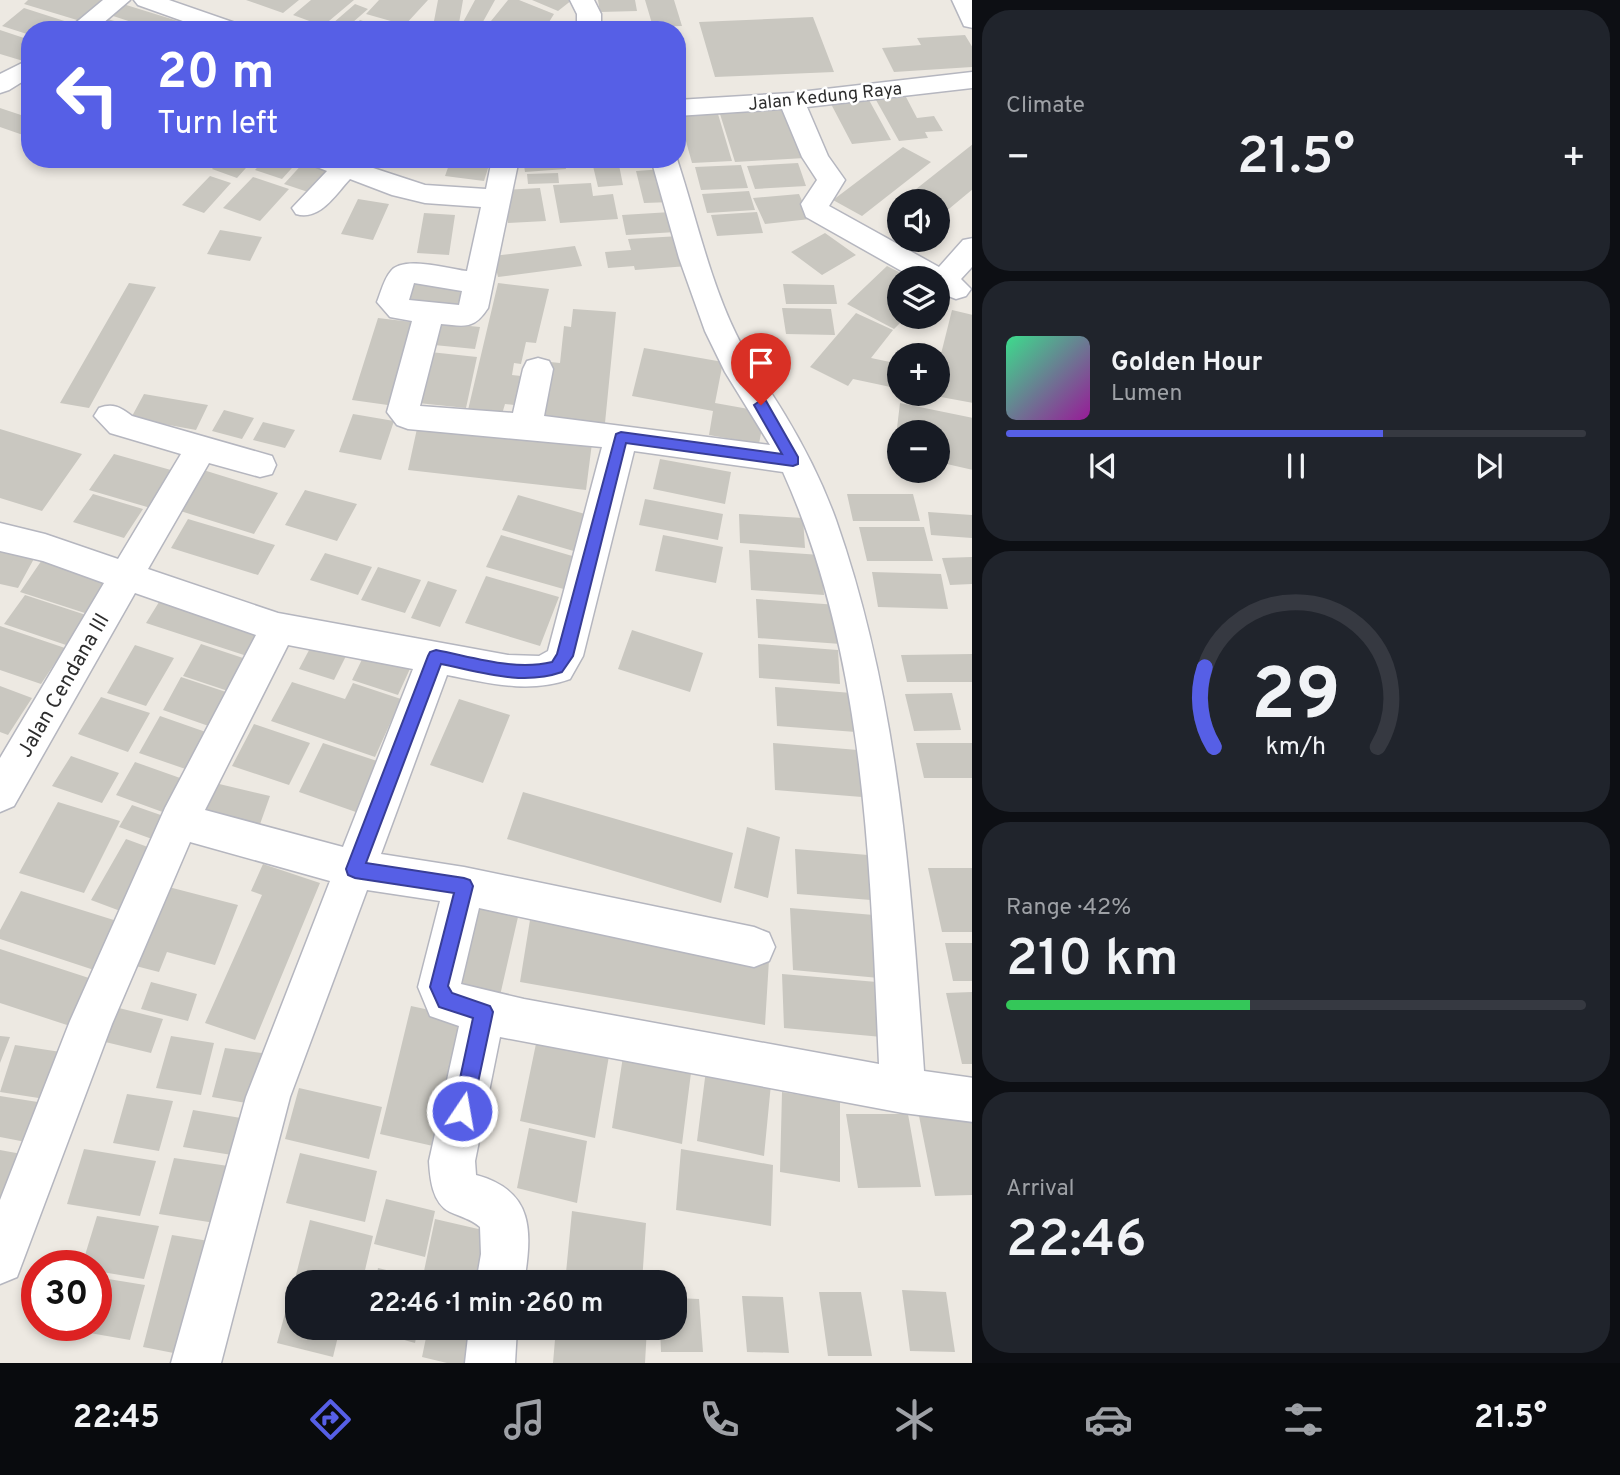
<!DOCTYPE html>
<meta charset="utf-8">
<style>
body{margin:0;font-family:Overpass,sans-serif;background:#20242c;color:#f1f3f6;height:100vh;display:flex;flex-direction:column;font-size:26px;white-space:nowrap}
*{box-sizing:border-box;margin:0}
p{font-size:23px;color:#9ea1a6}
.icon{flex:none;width:38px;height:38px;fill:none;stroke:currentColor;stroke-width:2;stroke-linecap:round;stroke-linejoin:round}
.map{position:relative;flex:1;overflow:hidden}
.drawer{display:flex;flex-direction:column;gap:10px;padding:10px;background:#0d0f14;width:648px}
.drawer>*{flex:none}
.guide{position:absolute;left:21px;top:21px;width:665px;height:147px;border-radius:28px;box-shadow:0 4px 10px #0003;background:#565fe6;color:#fff;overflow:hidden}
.fabs{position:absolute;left:887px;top:189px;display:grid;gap:14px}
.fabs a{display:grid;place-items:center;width:63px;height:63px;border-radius:50%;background:#171b24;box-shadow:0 4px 10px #0003;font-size:35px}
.speed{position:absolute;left:21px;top:1250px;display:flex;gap:14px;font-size:35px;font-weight:700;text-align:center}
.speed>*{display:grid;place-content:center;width:91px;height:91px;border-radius:50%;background:#171b24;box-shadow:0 4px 10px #0003;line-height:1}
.speed .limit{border:10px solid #d22;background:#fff;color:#111}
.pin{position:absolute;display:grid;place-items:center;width:60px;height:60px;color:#fff;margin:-72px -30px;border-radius:50% 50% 50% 0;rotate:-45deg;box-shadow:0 0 7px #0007}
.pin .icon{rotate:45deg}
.me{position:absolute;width:77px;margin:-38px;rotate:12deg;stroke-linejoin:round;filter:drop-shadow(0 0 5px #0008)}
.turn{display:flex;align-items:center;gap:24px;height:147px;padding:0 21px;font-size:32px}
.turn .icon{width:91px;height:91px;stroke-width:2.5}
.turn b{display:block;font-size:49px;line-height:60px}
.big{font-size:52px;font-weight:600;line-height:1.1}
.drawer .widget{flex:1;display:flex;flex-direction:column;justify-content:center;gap:10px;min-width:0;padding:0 24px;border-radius:28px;background:#20242c}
.drawer .dial{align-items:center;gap:0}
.dial svg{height:182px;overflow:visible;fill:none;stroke:#363941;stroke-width:7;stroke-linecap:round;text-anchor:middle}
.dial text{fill:#f1f3f6;stroke:none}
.song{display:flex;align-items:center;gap:21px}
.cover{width:84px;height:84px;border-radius:10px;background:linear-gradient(135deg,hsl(150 70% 55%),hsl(300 70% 35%))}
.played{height:7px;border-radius:4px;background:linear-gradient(90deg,#565fe6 65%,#363941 65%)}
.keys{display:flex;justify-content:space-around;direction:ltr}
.heat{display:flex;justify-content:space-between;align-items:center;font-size:38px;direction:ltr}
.charge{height:10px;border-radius:5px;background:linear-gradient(90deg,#34c759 42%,#363941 0)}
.trip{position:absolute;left:285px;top:1270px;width:402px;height:70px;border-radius:28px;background:#171b24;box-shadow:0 4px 10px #0003;font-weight:600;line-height:70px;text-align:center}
.tabs{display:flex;height:112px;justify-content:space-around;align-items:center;background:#090b0e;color:#9ea1a6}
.tabs .icon{width:49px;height:49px}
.tabs .selected{color:#565fe6}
.tabs b{font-size:32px;color:#f1f3f6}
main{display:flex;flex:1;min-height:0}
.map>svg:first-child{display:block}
.building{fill:#c9c7c0}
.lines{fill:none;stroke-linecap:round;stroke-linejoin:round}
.minor-casing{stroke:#b5b6bf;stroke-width:3}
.minor{fill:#fff;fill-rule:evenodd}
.route{fill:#565fe6;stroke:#383e96;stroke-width:2}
.labels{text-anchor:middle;stroke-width:5;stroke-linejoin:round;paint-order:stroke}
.far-street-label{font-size:18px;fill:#2d2d2d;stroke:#fff}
.street-label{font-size:21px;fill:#2d2d2d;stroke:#fff}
</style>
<main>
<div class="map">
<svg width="973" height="1363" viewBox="0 0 973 1363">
<rect width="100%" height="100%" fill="#ede9e2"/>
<path class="building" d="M28,0H114L87,23L24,4Z
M246,0H299L283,13Z
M311,0H354L323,26L293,15Z
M379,0H428L405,25L366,14Z
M438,0H463L459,23L434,21Z
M475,0H495L479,29L461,26Z
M508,0H519L554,14L546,27L491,21Z
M532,0H572L558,11Z
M598,0H635L637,11L600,12Z
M645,0H674L682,26L653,27Z
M123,4L194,26L189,30H156L110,15Z
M355,4L368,9L344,30H325Z
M24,8L80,26L75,30H30V35L2,26Z
M813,17L834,72L715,77L699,22Z
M104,18L142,29V30H90Z
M360,20L381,27L378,30H349Z
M549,22L588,28V30H546Z
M0,30L30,40V63L0,54Z
M965,35L973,48V67L894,72L882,48L921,45L917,38Z
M906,97L917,118L934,116L943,131L925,132L928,138L899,141L876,100Z
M869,100L891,140L852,144L831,104Z
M0,108L30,118V129L23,135L0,127Z
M788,110L805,158L735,162L720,114Z
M718,114L732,161L692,163L679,116Z
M973,144V189L938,218V201H901Z
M903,147L931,162L862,216L833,200Z
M221,159H254L237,178L212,169Z
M265,159H300L282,179L255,170Z
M408,159H437L431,167Z
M451,159H491L484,181L445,176Z
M523,159H564L566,169L525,172Z
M624,159H651L652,163L625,164Z
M305,161L329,169L308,192L284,184Z
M798,163L806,186L755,189L747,166Z
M619,165L623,185L598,187L593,166Z
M741,165L748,188L701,190L695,167Z
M664,169L672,202L644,203L636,171Z
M558,173L559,183L528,184L527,174Z
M210,176L231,183L204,213L182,205Z
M253,177L289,189L260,221L223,208Z
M591,183L593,196L613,194L618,219L560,223L553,185Z
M540,188L546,221L508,223L503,190Z
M749,191L755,210L707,213L702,194Z
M799,194L810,219L765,224L753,198Z
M358,199L389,204L373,240L341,234Z
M671,212L676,232L626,235L622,215Z
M757,212L763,233L717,236L711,215Z
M424,213L455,215L449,255L417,253Z
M220,230L262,237L250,261L207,254Z
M825,233L856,255L822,275L791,252Z
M680,236L688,266L635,270L634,266L608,268L605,252L631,250L628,239Z
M575,246L582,266L498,277L493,256Z
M887,266L911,278H900V317H906L894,329L847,304Z
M413,276L471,285L462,312L403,303Z
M129,283L156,287L89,408L60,403Z
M498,283L549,289L536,343L526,342L521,364L514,363L512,375L530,377L523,406L505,404L502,414L468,410Z
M783,284L834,285L837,304H786Z
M782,308L831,309L835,335L786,334Z
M573,309L616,312L605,423L543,417L550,362L560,363L564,326L571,327Z
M952,310L973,315V403L930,395L938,394V357L940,358Z
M856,313L893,330L871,358L895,363L897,350L919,354L900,355V389L853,379L848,386L810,367Z
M378,318L420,323L395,406L352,400Z
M438,323L480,327L475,349L434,345Z
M644,348L723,362L715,403L765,412L759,444L709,435L713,411L632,396Z
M430,352L477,357L466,408L418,403Z
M144,394L208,405L196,430L131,418Z
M900,403L973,418V470L938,462V432H900V454L894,453Z
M224,410L254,418L242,439L212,431Z
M353,414L394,421L381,460L339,452Z
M263,422L295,430L285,448L253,440Z
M418,424L592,443L586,490L408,470Z
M0,429L82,454L42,511L0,498Z
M114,454L178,472L154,509L89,490Z
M660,459L731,472L725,504L653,489Z
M200,469L278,493L254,534L174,509Z
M305,490L357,504L337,541L285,525Z
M93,494L143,509L124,538L73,522Z
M847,494H913L920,521H853Z
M518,495L592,516L577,552L502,530Z
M645,499L723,514L718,540L639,525Z
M928,512L973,515V538L931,535Z
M739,514L803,518L805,548L740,543Z
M188,519L275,545L258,575L171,548Z
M859,527H924L933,561H867Z
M501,535L579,558L567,590L486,567Z
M663,535L723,547L716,583L655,571Z
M0,547L36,555L18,588L0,584Z
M749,550L821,555L824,595L751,590Z
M325,553L372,567L358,595L310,580Z
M46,554L116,576L91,615L20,592Z
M973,557V584L950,585L942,558Z
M378,567L421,580L405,613L361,600Z
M872,572L941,574L948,609L878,607Z
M486,576L559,597L540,646L465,623Z
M428,581L457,590L440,627L411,618Z
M164,594L264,625L247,656L146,623Z
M25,595L89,616L69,646L4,624Z
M756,599L838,605L841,644L758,638Z
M0,626L65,648L41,684L0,670Z
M632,630L703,653L690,692L618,669Z
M316,637L350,648L334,680L299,669Z
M201,644L255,662L237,694L183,676Z
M758,644L838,650L840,684L759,678Z
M135,645L174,658L146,706L107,693Z
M369,645L414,660L398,695L352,680Z
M973,654V682H907L901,655Z
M181,677L238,696L220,730L163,710Z
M292,682L345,699L353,683L401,699L375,757L271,721Z
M0,686L32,698L8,735L0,732Z
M775,687L852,693L856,732L777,726Z
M952,693L961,730L914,731L905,694Z
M101,697L150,713L128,752L78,734Z
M459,699L510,715L483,783L430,765Z
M160,716L220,737L200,774L139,753Z
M254,724L310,743L289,785L232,766Z
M323,743L392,766L370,817L299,792Z
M773,743L858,750L862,797L775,790Z
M916,743H973V778H924Z
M71,756L119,773L102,803L52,786Z
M135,762L197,784L179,818L116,795Z
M215,783L270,796L259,827L202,813Z
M523,792L733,853L721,903L507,839Z
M58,802L120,821L84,893L19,873Z
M132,805L175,820L163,843L119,827Z
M747,827L780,837L768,898L734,888Z
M126,839L156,850L123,912L91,900Z
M795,849L868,855L871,900L797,894Z
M263,864L320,883L255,1040L205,1023L262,895L251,891Z
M928,868H973V932H942Z
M161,885L238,905L215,965L167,952L159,972L128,964Z
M21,891L117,921L94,970L0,939V930Z
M471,906L518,917L499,1000L451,988Z
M790,908L874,915L879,978L793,970Z
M530,920L769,960L765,1025L520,982Z
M945,943H973V981H953Z
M0,949L92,979L70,1026L0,1003Z
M782,974L877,982L882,1037L784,1028Z
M151,982L197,994L188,1021L141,1009Z
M973,992V1064H962L946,993Z
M111,1006L163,1019L151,1053L97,1040Z
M411,1006L462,1017L433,1146L380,1134Z
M538,1034L610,1050L595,1138L520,1121Z
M0,1036L10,1037L0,1063Z
M171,1036L214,1043L201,1095L156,1088Z
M15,1045L74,1054L58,1101L0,1092Z
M225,1048L269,1054L257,1105L212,1097Z
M624,1050L692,1065L682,1144L612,1128Z
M706,1070L771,1084L764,1156L697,1141Z
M299,1088L382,1107L369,1159L285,1139Z
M782,1092L840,1101V1182L780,1172Z
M127,1094L173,1101L159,1151L113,1143Z
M0,1096L44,1103L31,1143L0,1137Z
M193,1110L247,1119L238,1156L183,1147Z
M973,1110V1195L935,1196L918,1111Z
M846,1114H908L921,1187L858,1188Z
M529,1128L587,1141L577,1203L517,1188Z
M84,1149L156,1161L140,1216L67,1204Z
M681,1149L773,1165L771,1226L676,1210Z
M0,1150L27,1155L13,1199L0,1196Z
M300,1153L377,1171L365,1222L286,1203Z
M174,1158L235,1167L221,1224L159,1214Z
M386,1199L435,1211L425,1257L374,1244Z
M572,1211L646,1223L642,1283H565Z
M97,1216L159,1226L144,1279L96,1271V1265H82Z
M435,1219L500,1234L491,1283H472L424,1271Z
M310,1220L373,1236L362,1283H327L296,1275Z
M172,1235L221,1243L194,1357L143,1347Z
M378,1268L428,1280V1283H375Z
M96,1277L145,1285L130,1340L55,1327L56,1325H96Z
M293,1284L298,1285V1328H340L333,1357L277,1343Z
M902,1290L946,1292L955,1352L910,1351Z
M819,1292H861L872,1356H828Z
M742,1296L783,1297L789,1353L747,1352Z
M676,1298L699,1299L703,1352H661L660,1328H676Z
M362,1328H418L415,1343Z
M428,1328H483L476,1363H447L422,1357Z
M556,1328H647L645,1363H553Z"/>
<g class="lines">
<g class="minor-casing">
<path id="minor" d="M103,0H130L95,30H67Z
M134,0H169L241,25L244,30H208L138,5Z
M570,0H594L601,14V30H577V14Z
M952,0H973V28L964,26Z
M30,59V77L9,90L0,93V74Z
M973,72V88L807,107L828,156L845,180L829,206L939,267L963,240L973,238V266L961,279L971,289L966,296L956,299L938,292V278H914L806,217L801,204L817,180L802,157L782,109L677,116V100L791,93Z
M309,159H367L364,165L425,185L486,189L492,159H519L488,308C474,330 464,326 441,324L420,406L513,413L523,369L527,361L538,358L549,361L553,369L544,416L770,445L725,372L705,331L679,258L651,159H677C696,217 709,278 736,334C750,363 769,388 785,415C805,448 823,484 836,520C899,700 911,883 924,1071L973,1078V1122L903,1113L500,1037L475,1161L476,1175C535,1191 532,1232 524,1283H476L481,1254L480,1227C471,1219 461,1217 450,1212C432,1203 430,1178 429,1161L459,1026L430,1016L418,987L440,901L367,890L290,1097L221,1363H171L246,1097L330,881L190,842L112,1024L17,1277L0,1284V1200L70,1021L165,808L256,635L135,593L14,806L0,812V758L104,583L43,561L0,551V523L45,534L118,559L181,454L110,433L94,416L99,408C113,403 120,407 132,416L272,456L276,465L272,474L260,477L209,463L148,569L278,613L508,655L539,656L548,651L602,447L408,429L397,425L387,412L412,321L390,317L377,302C381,292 384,279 391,271C403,255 448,269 467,271L481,207L425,203L392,195L350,179C335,195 320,221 296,214L292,208L327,171L312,165ZM414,283L462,291L459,305L409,300ZM634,451L783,472C866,656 870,866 879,1064L524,999L461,984L479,908L754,967L769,961L775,947L769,933L754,927L464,867L381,854L447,675C489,683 528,694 570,679L583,656ZM288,645L413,669L343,847L205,810Z
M469,1328H517L515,1363H465Z"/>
</g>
<use href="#minor" class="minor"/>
</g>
<path class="route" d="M761,400L766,401L798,457V464L793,466L626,443L573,656L562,672C522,686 481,672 441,664L366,863L464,878L470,880L473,886L448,986L452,993L490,1006L493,1012L472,1111L469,1118L462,1121L455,1118L453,1111L473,1018L439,1007L430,987L454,893L355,878L348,875L346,869L428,656L430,652L436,650C473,657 514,671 552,662L557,654L616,434L621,432L782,454L754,405Z"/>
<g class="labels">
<g class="far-street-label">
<text transform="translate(825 96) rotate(-6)" y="6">Jalan Kedung Raya</text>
</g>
<g class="street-label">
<text transform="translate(63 685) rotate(-60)" y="7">Jalan Cendana III</text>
</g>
</g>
</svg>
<div class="fabs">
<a><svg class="icon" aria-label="sound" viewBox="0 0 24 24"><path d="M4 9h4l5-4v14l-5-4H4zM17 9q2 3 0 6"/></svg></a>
<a><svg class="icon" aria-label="layers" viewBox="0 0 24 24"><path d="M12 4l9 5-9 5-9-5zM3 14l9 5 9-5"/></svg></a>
<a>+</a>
<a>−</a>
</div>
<div class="speed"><div class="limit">30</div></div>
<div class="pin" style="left:761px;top:405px;background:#d93025"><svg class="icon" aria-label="arrive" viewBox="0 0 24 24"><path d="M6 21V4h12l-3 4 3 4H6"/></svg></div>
<svg class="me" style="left:462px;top:1111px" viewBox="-20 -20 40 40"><circle r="17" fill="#565fe6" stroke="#fff" stroke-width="3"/><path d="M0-11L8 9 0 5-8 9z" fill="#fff"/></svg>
<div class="trip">22:46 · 1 min · 260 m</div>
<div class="guide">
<div class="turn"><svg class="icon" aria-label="left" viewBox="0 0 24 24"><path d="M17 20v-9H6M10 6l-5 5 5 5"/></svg><div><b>20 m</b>Turn left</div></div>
</div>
</div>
<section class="drawer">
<div class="widget"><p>Climate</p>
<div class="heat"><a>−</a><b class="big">21.5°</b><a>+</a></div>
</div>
<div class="widget">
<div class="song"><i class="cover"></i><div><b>Golden Hour</b><p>Lumen</p></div></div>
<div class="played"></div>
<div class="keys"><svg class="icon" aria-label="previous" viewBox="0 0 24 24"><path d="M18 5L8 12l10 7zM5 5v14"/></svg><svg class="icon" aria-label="pause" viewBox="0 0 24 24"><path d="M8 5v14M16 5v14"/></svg><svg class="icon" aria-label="next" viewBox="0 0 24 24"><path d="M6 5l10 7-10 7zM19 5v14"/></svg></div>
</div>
<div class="widget dial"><svg viewBox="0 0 100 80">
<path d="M14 69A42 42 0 1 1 86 69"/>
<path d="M14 69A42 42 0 0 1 10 34" stroke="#565fe6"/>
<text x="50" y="56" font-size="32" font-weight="700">29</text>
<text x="50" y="72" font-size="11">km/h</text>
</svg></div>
<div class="widget"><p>Range · 42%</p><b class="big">210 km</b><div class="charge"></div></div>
<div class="widget"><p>Arrival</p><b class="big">22:46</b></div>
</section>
</main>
<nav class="tabs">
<b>22:45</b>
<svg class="icon selected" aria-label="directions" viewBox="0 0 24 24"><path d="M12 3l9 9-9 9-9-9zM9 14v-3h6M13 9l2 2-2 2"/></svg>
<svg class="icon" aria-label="music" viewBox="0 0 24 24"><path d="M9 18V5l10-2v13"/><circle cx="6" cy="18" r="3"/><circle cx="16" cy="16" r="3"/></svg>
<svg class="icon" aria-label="phone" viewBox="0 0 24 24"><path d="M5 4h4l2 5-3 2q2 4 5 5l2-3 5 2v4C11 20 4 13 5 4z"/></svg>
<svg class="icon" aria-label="climate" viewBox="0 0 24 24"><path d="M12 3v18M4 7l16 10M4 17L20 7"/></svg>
<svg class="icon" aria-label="car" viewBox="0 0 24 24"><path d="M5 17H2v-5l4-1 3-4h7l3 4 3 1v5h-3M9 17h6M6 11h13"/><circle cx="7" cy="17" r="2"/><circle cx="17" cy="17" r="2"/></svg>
<svg class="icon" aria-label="filters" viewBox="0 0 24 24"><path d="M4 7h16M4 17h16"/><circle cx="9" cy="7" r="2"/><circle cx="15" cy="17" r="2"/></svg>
<b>21.5°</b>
</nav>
